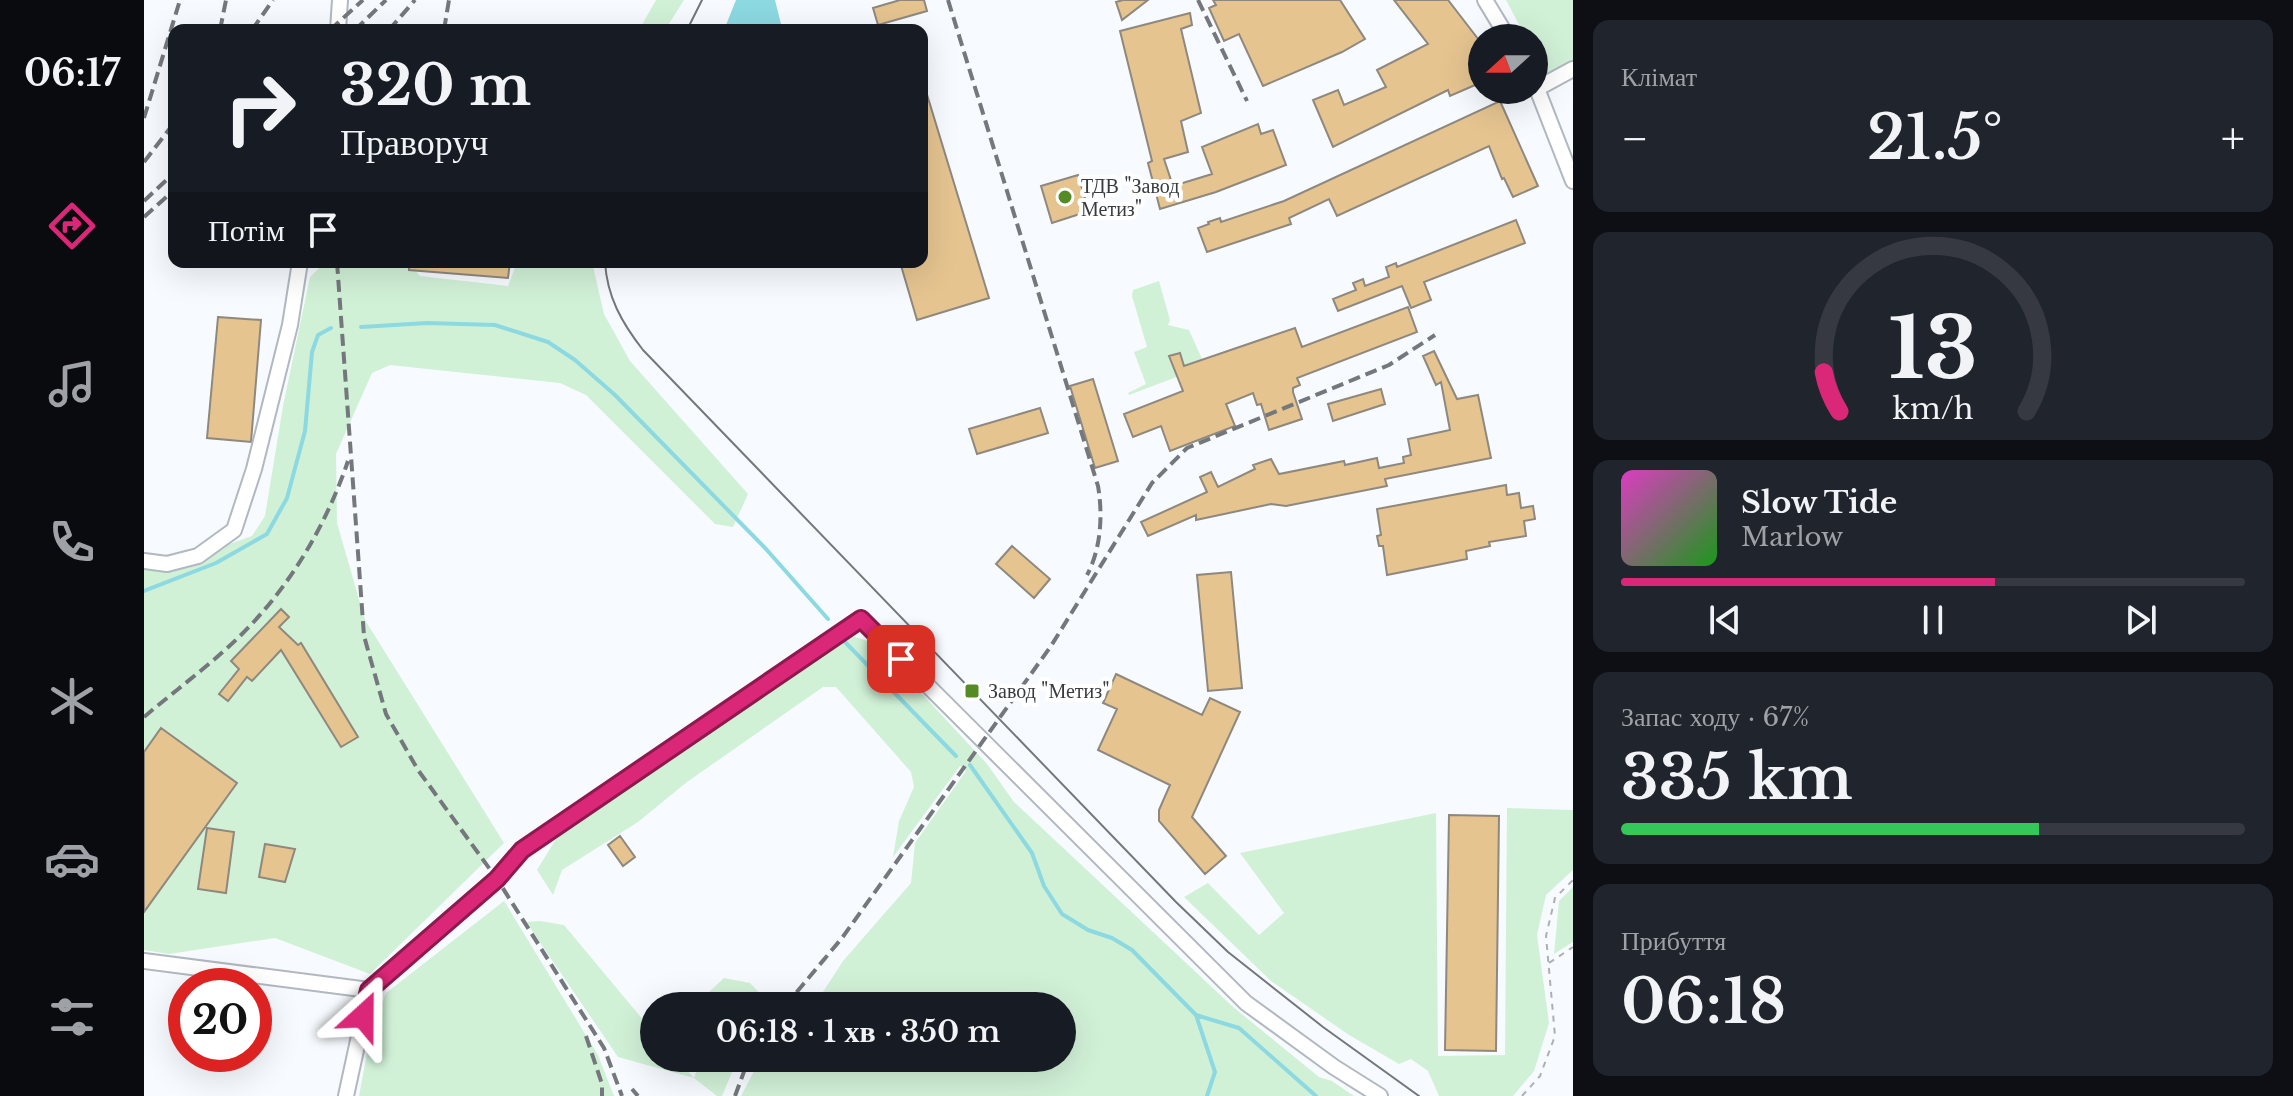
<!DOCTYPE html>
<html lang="uk">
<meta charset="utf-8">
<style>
body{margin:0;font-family:"Libre Baskerville",serif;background:#20242c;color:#f1f3f6;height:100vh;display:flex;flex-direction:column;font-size:30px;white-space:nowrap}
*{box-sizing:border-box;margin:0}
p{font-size:26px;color:#9ea1a6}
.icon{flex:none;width:44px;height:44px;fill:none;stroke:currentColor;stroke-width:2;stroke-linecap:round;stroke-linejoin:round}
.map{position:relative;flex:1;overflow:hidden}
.panel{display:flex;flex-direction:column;gap:20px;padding:20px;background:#0d0f14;width:720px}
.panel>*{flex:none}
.hud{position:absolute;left:24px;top:24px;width:760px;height:244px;border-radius:16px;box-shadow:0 8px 32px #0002;background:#171b24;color:#f1f3f6;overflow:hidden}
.needle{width:52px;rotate:249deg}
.tools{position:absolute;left:1324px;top:24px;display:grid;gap:16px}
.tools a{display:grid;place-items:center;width:80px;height:80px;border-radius:50%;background:#171b24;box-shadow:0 8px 32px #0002;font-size:40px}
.speed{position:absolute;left:24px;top:968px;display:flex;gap:16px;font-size:40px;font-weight:700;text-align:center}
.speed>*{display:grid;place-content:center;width:104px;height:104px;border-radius:50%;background:#171b24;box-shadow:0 8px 32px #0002;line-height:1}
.speed .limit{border:12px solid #d22;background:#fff;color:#111}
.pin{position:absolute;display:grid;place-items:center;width:68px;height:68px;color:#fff;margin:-34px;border-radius:16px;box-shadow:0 4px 12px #0006}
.me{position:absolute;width:88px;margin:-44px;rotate:24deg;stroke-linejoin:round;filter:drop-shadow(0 0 6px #0008)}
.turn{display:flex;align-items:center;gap:28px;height:168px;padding:0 40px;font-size:36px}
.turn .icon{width:104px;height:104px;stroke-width:2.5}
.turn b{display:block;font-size:56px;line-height:68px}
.then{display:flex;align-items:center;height:76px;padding:0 40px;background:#0003;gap:16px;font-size:30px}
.big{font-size:60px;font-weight:600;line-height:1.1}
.panel .tile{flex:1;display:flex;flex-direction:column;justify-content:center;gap:12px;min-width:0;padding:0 28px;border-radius:16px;background:#20242c}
.panel .dial{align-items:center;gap:0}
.dial svg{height:208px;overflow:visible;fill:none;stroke:#363941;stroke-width:7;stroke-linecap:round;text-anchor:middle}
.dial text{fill:#f1f3f6;stroke:none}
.song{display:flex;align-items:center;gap:24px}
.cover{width:96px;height:96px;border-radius:12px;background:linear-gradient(135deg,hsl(310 70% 55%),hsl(120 70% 35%))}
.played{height:8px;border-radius:4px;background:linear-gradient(90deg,#db2777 60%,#363941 60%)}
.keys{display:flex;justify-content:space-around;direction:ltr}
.heat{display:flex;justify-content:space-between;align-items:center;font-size:44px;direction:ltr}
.charge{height:12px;border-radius:6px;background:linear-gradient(90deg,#34c759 67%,#363941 0)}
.trip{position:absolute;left:496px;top:992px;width:436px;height:80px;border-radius:40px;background:#171b24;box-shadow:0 8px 32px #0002;font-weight:600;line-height:80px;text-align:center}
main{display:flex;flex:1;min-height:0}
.tab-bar{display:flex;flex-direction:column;width:144px;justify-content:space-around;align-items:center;background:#090b0e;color:#9ea1a6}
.tab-bar .icon{width:56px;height:56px}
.tab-bar .active{color:#db2777}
.tab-bar b{font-size:36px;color:#f1f3f6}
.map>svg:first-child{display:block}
.green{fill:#d1f1d7}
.water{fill:#8cd9e2}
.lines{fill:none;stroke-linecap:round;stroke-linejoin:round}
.stream{stroke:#8cd9e2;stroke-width:4}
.building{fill:#e5c490;stroke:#8e887f;stroke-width:2}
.minor-casing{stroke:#b1b8c1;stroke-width:18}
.path{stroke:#acafb3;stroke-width:2;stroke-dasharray:6 6;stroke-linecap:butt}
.minor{stroke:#fff;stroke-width:14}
.tram{stroke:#74777b;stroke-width:2}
.rail{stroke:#74777b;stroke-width:4;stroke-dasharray:12 6;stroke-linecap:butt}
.route-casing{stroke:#8e194d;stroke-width:20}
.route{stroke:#db2777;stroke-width:14}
.poi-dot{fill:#548b25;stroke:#fff;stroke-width:3}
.labels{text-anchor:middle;stroke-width:8;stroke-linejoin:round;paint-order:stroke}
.poi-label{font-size:20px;fill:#383b3f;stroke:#fff;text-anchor:start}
</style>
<main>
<nav class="tab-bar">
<b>06:17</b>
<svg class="icon active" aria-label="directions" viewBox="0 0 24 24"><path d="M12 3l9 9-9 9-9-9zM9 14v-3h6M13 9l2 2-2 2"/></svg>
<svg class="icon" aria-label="music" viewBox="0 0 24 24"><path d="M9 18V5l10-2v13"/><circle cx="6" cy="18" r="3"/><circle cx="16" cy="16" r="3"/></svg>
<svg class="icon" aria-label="phone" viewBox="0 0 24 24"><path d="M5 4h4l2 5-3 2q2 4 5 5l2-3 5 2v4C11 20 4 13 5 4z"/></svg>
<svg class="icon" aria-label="climate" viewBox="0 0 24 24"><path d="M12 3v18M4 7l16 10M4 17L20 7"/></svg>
<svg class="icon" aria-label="car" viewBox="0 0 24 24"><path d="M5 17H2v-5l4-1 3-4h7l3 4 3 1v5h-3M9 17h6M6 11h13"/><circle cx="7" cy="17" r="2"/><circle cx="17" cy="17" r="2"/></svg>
<svg class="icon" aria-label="filters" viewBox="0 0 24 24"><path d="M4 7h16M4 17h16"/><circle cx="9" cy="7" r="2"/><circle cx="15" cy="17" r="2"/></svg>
</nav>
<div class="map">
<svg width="1429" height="1096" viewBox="0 0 1429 1096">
<rect width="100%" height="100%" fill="#f7fafe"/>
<path class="green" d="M512,0H540L521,30H495Z
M1362,0H1429V67L1409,78C1395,69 1390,54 1390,38H1382Z
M181,262H264L276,276L364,286L373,262H448L460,314L486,361L604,494L589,527L571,524L442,395L416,383L246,365L228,373L192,454L193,523L221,620L360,843L226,974L131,938L25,954L0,950V568L15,569L108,536L121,516L139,406L166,277Z
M1015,281L1026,320L1024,325L1045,330L1058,359L1049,363L1051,370L985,395L984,393L1002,384L990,352L1003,347L988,296L989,290Z
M706,635L732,644L843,764L870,802L1088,1006L1175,1077L1188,1081L1210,1096H597L617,1058H918V1006H674L679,992L699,961L767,883L771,843L822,771L816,766L749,857L755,821L770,787L767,772L692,687H679L543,782L494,822L418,870L409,895L393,870L412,839Z
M1363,808L1429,810V870L1402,895L1393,935L1405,1023L1390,1071L1369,1096H1295L1284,1071L1267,1059L1255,1064L1205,1035L1127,981L1040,897L1064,883L1115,935L1140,913L1096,853L1292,813L1294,1056L1361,1055Z
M1429,887V942L1410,954L1415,901Z
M360,901L454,1055L470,1096H215L226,1037L242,993Z
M396,921L420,925L510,1033V1058H532L550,1078L557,1058H594L578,1096H573L550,1078L474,1057L382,922Z
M580,978L606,983L628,1006H550Z"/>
<path class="water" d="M592,0H631L637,24L634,30H580Z"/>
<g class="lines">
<path class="stream" d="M217,327L283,323L351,325L404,342L431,360L471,395L622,549L684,619
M0,591L72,563L123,534L143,498L161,431L168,352L174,335L187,328
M700,641L812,756
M826,765L888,853L900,886L918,914L944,930L968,938L988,950L1052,1015L1071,1072L1063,1096
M1052,1015L1095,1028L1172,1096"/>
</g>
<path class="building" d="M756,0H780L783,11L734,25L729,8Z
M979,0H1004L978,20L972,2Z
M1069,0H1196L1221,39L1198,52L1119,86L1095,34L1080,41L1065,8L1072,5Z
M1250,0H1304L1338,44V82L1306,96L1304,90L1189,147L1169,100L1194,90L1200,105L1242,87L1233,70L1284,44Z
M1046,13L1048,25L1037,29L1057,113L1037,121L1044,152L1020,159L1029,186L1068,174L1058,147L1114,124L1117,134L1129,130L1142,165L1072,192L1016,209L1004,163L1008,161L976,31Z
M778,88H781L845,298L773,320L756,262H778Z
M1356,101L1394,186L1369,197L1360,178L1358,179L1345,146L1193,216L1185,199L1145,218L1147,224L1063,252L1054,228L1065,224L1064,222L1076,218L1077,222L1140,201Z
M934,175L945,211L908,223L897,186Z
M1372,220L1381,243L1280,282L1287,300L1267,308L1258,286L1194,311L1189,299L1212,290L1209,283L1219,279L1221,286L1245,277L1242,267L1252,263L1253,267Z
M265,262H366L364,278L265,270Z
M1264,307L1273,332L1153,378L1156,385L1149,388V392L1158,419L1125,430L1117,404L1113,405L1109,393L1082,404L1091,426L1026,451L1017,426L989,437L980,414L1039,391L1025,356L1036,353L1040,366L1151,328L1158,347Z
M74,317L117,320L107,442L63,438Z
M1290,351L1313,399L1334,395L1347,458L1241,479L1243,486L1142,506L1127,504L1052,520V515L1004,536L997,522L1063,492L1056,477L1067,472L1074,487L1111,469L1109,465L1127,459L1135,474L1200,461L1201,465L1233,458L1235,468L1260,463L1259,457L1267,455L1264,439L1306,430L1297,382L1292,385L1279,356Z
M949,379L974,461L951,468L926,386Z
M1237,389L1241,404L1189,421L1184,404Z
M896,408L904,433L833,454L825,429Z
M1362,485L1363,495L1375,493L1377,508L1389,506L1391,519L1380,521L1382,536L1345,542L1346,546L1322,551L1323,559L1243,575L1239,546H1235L1233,536L1237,535L1233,509Z
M868,546L906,579L890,598L852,564Z
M1087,572L1098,688L1064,691L1053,575Z
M137,609L145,617L135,627L154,645L157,643L214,737L197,747L137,650L108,681L103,677L84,701L75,694L95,669L87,661Z
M972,674L1058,715L1066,698L1096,712L1048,817L1082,856L1061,874L1015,821V810L1026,785L954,750L973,709L959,703Z
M17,728L93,783L0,912V752Z
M1305,815L1355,816L1352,1051L1301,1050Z
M63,828L90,832L82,893L54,889Z
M476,836L491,857L479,866L464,845Z
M121,844L151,849L141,882L115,877Z"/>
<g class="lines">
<g class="minor-casing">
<path id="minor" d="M1341,0L1364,38
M194,30L196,0
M1390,81L1429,181
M1394,88L1429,69
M0,561L23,564L54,556L90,530L110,469L146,325L156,262
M0,961L225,990L353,879L378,850L717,619L1102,1003L1190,1067L1236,1096
M202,1096L225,990"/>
</g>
<path class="path" d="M1405,963L1429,947
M1378,1096L1396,1076L1411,1036L1402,936L1411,898L1429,880"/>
<use href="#minor" class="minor"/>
<path class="tram" d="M543,30L558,0
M461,262C463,297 478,323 499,350L1032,902L1084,952L1179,1027L1275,1096"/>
<path class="rail" d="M804,0L954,486C959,515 957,549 943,575
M1054,0L1103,101
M76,30L82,0
M108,30L129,0
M186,30L219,0
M211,30L242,0
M245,30L271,0
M300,30L305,0
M0,118L36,0
M0,162L30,123
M0,201L30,173
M0,217L30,190
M193,262L220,636L242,714L274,770L353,879L460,1048L478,1096
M0,717C33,689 69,663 99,633C147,585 182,525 204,461
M641,1006L698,938L907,646L1008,483L1043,448L1245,365L1291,335
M442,1036L458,1084V1096
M488,1089L494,1096
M591,1096L605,1058"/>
</g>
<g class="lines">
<g class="route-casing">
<path id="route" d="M219,1016L225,990L353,879L378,850L717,619L757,659"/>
</g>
<use href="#route" class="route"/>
</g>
<g class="poi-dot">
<circle cx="921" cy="197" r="8"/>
<rect x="820" y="683" width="16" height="16" rx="4"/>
</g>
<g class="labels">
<g class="poi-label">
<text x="937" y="193">ТДВ "Завод<tspan x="937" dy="23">Метиз"</tspan></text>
<text x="844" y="698">Завод "Метиз"</text>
</g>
</g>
</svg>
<div class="tools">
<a><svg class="needle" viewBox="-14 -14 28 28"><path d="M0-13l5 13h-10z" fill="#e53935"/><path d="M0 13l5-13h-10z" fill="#9ea1a6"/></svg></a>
</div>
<div class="speed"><div class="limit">20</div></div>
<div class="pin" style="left:757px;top:659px;background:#d93025"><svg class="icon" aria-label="arrive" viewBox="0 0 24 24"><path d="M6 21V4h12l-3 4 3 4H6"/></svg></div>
<svg class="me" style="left:219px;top:1016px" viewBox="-20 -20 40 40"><path d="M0-17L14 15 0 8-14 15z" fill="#db2777" stroke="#fff" stroke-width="4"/></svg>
<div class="trip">06:18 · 1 хв · 350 m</div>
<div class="hud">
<div class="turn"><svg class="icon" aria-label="right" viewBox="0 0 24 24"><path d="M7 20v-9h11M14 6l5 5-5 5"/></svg><div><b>320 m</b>Праворуч</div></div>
<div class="then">Потім<svg class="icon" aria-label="arrive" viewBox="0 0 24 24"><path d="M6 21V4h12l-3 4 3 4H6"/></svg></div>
</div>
</div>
<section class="panel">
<div class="tile"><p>Клімат</p>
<div class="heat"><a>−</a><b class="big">21.5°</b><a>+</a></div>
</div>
<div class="tile dial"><svg viewBox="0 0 100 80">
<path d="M14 69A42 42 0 1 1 86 69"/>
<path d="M14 69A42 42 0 0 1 8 54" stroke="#db2777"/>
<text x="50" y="56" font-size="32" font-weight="700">13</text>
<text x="50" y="72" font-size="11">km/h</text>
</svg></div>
<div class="tile">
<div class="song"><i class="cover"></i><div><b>Slow Tide</b><p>Marlow</p></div></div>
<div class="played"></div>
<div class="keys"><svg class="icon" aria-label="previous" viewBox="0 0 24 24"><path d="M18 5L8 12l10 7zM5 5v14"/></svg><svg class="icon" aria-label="pause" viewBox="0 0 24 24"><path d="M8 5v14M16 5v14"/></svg><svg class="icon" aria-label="next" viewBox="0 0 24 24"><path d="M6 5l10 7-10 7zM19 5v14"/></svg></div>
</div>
<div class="tile"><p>Запас ходу · 67%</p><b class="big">335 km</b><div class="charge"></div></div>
<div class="tile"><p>Прибуття</p><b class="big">06:18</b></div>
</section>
</main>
